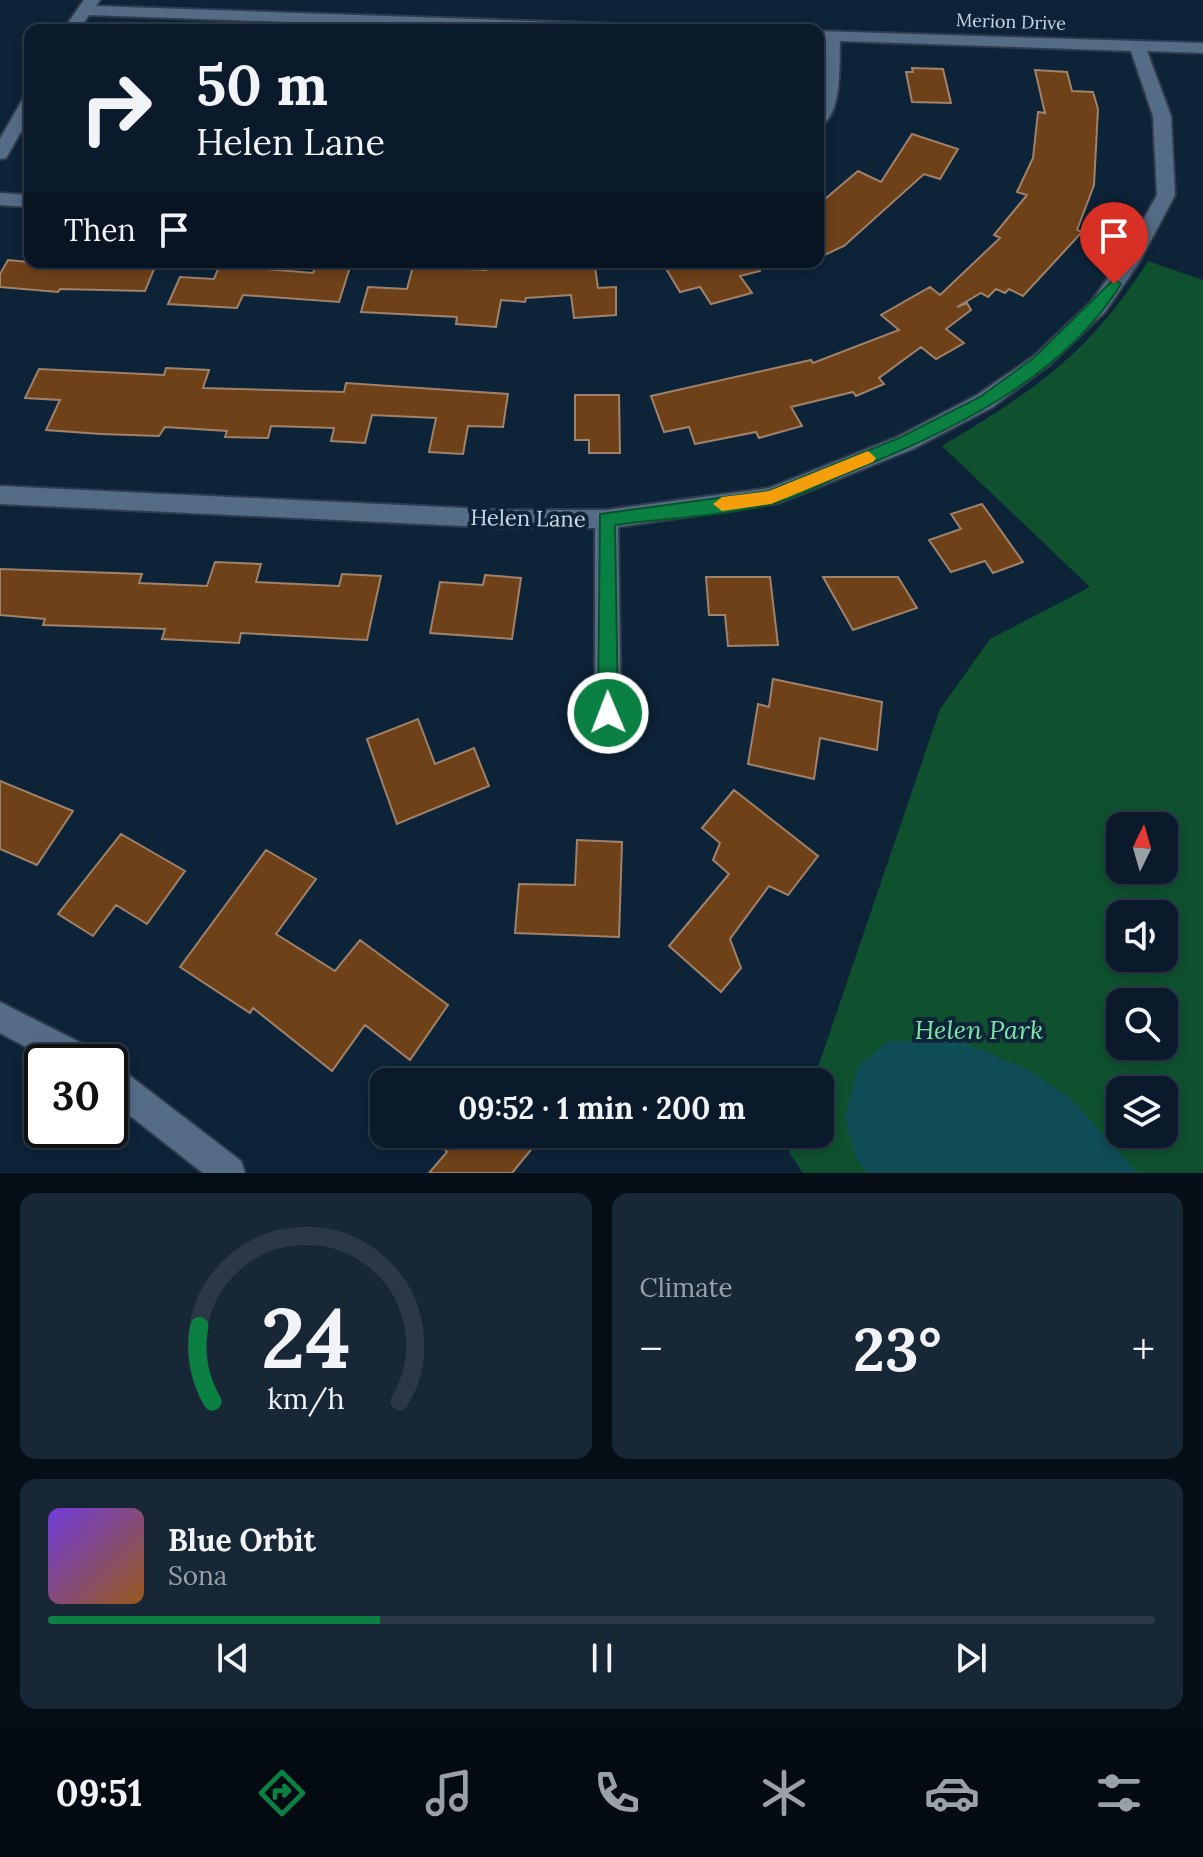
<!DOCTYPE html>
<meta charset="utf-8">
<style>
body{margin:0;font-family:Lora,serif;background:#182736;color:#f1f3f6;height:100vh;display:flex;flex-direction:column;font-size:30px;white-space:nowrap}
*{box-sizing:border-box;margin:0}
p{font-size:26px;color:#99a1a8}
.icon{flex:none;width:44px;height:44px;fill:none;stroke:currentColor;stroke-width:2;stroke-linecap:round;stroke-linejoin:round}
.map{position:relative;height:1173px;overflow:hidden}
.side{display:flex;flex-direction:column;gap:20px;padding:20px;background:#060e17;flex:1}
.side>*{flex:none}
.guide{position:absolute;left:24px;top:24px;width:800px;height:244px;border-radius:16px;box-shadow:0 4px 12px #0003,0 0 0 2px #2a3847;background:#0a1a2a;color:#f1f3f6;overflow:hidden}
.needle{width:52px;rotate:5deg}
.buttons{position:absolute;left:1106px;top:812px;display:grid;gap:16px}
.buttons a{display:grid;place-items:center;width:72px;height:72px;border-radius:16px;background:#0a1a2a;box-shadow:0 4px 12px #0003,0 0 0 2px #2a3847;font-size:40px}
.speed{position:absolute;left:24px;top:1044px;display:flex;gap:16px;font-size:40px;font-weight:700;text-align:center}
.speed>*{display:grid;place-content:center;width:104px;height:104px;border-radius:50%;background:#0a1a2a;box-shadow:0 4px 12px #0003,0 0 0 2px #2a3847;line-height:1}
.speed .limit{border:4px solid #111;border-radius:12px;background:#fff;color:#111}
.pin{position:absolute;display:grid;place-items:center;width:68px;height:68px;color:#fff;margin:-82px -34px;border-radius:50% 50% 50% 0;rotate:-45deg;box-shadow:0 0 8px #0007}
.pin .icon{rotate:45deg}
.me{position:absolute;width:88px;margin:-44px;rotate:359deg;stroke-linejoin:round;filter:drop-shadow(0 0 6px #0008)}
.turn{display:flex;align-items:center;gap:28px;height:168px;padding:0 40px;font-size:36px}
.turn .icon{width:104px;height:104px;stroke-width:2.5}
.turn b{display:block;font-size:56px;line-height:68px}
.then{display:flex;align-items:center;height:76px;padding:0 40px;background:#0003;gap:16px;font-size:30px}
.big{font-size:60px;font-weight:700;line-height:1.1}
.side .card{flex:1;display:flex;flex-direction:column;justify-content:center;gap:12px;min-width:0;padding:0 28px;border-radius:16px;background:#182736}
.side .dial{align-items:center;gap:0}
.dial svg{height:208px;overflow:visible;fill:none;stroke:#2a3847;stroke-width:7;stroke-linecap:round;text-anchor:middle}
.dial text{fill:#f1f3f6;stroke:none}
.song{display:flex;align-items:center;gap:24px}
.cover{width:96px;height:96px;border-radius:12px;background:linear-gradient(135deg,hsl(260 70% 55%),hsl(30 70% 35%))}
.played{height:8px;border-radius:4px;background:linear-gradient(90deg,#0b8043 30%,#2a3847 30%)}
.keys{display:flex;justify-content:space-around;direction:ltr}
.heat{display:flex;justify-content:space-between;align-items:center;font-size:44px;direction:ltr}
.side .tiles{flex:1;display:grid;gap:20px;grid-template-columns:1fr 1fr}
.card:last-child{grid-column:span 2}
.trip{position:absolute;left:370px;top:1068px;width:464px;height:80px;border-radius:16px;background:#0a1a2a;box-shadow:0 4px 12px #0003,0 0 0 2px #2a3847;font-weight:700;line-height:80px;text-align:center}
.tabs{display:flex;height:128px;justify-content:space-around;align-items:center;background:#040a11;color:#99a1a8}
.tabs .icon{width:56px;height:56px}
.tabs .selected{color:#0b8043}
.tabs b{font-size:36px;color:#f1f3f6}
.map>svg:first-child{display:block}
.green{fill:#0f512f;fill-rule:evenodd}
.water{fill:#0f4d57}
.building{fill:#6e4119;stroke:#a0826b;stroke-width:2}
.lines{fill:none;stroke-linecap:round;stroke-linejoin:round}
.street-casing{stroke:#303c4e;stroke-width:4}
.street{fill:#546c85;fill-rule:evenodd}
.route{fill:#0b8043;stroke:#07532c;stroke-width:2}
.slow{fill:#f59e0b}
.labels{text-anchor:middle;stroke-width:8;stroke-linejoin:round;paint-order:stroke}
.far-street-label{font-size:18px;fill:#cad8e6;stroke:#0d2338}
.street-label{font-size:22px;fill:#cad8e6;stroke:#0d2338}
.near-park-label{font-size:26px;font-style:italic;fill:#7ce4a5;stroke:#0d2338}
</style>
<div class="map">
<svg width="1203" height="1173" viewBox="0 0 1203 1173">
<rect width="100%" height="100%" fill="#0d2338"/>
<path class="green" d="M1148,261L1203,280V1173H803L789,1152L795,1134H820V1082H813L940,709L990,639L1090,587L942,446C1035,390 1089,354 1148,261ZM1120,826H1164V870H1120ZM1120,914H1164V958H1120ZM1120,1002H1164V1046H1120ZM1120,1090H1164V1134H1120Z"/>
<path class="water" d="M889,1041L962,1042L1029,1070L1070,1098L1138,1173H868L856,1159L845,1117L858,1066Z"/>
<path class="building" d="M912,68L943,69L951,103L912,102L906,72H913Z
M1035,70L1067,72L1072,91L1093,92L1098,109L1094,185L1077,230L1082,232L1023,296L1009,289L1005,293L996,289L988,297L981,293L957,307L967,303L971,310L946,329L964,343L936,359L921,347L879,378L884,384L856,396L853,392L791,407L802,426L759,438L756,432L695,444L689,427L664,432L651,396L811,360L813,363L899,330L881,315L930,287L940,295L1000,238L994,235L1027,195L1017,192L1033,158L1038,112L1045,113Z
M912,134L958,149L940,179L924,174L844,246L818,258V205L858,171L881,182Z
M8,260L28,262H157L145,291L60,289L58,292L0,287V274Z
M221,262H255L253,268L313,273L317,264L350,267L339,302L243,295L237,308L168,304L180,277L214,279Z
M662,262H759L760,271L740,276L752,293L711,304L700,287L680,292Z
M487,265L559,269L595,267L598,288L616,287V315L574,318L571,295L526,298L525,302L501,300L496,327L456,324L457,317L361,312L368,287L407,289L413,266L486,270Z
M166,368L209,370L203,388L344,392L346,383L508,394L503,427L468,426L463,454L429,452L436,418L372,415L365,443L331,441L334,428L271,426L268,438L225,437L227,431L165,427L159,436L101,434L46,430L60,400L25,398L39,369L164,375Z
M575,395H619L620,453H589V440H575Z
M982,504L1023,562L993,573L985,561L951,572L929,540L961,529L951,514Z
M215,562L261,564L256,582L339,586L342,574L381,576L367,640L241,633L239,643L162,639L165,629L43,625L45,619L0,615V569L142,574L139,583L207,586Z
M485,575L521,578L512,639L430,633L440,582L483,585Z
M706,577H770L778,645L728,646L725,615H709Z
M823,577H898L917,608L853,630Z
M773,679L882,702L877,750L820,738L814,779L748,764L758,704L769,707Z
M418,719L435,764L474,748L489,786L397,824L367,739Z
M0,781L73,811L37,865L0,849Z
M734,790L818,856L788,895L769,886L730,939L741,968L721,992L669,946L729,874L713,860L720,843L702,828Z
M121,834L185,871L147,924L116,905L93,936L58,914Z
M577,840L622,842L619,937L515,933L519,884L575,885Z
M266,850L316,879L276,934L335,971L360,940L448,1005L410,1060L365,1025L332,1071L253,1008L250,1013L180,967Z
M431,1134H544L512,1173H429L447,1152Z"/>
<g class="lines">
<g class="street-casing">
<path id="street" d="M84,0H100L96,6L644,25L652,30H511L89,15L79,30H63Z
M818,31L1203,43V53L1147,51L1171,116L1175,195L1140,261L1105,312L1048,366L993,407L913,449L779,503L618,527L621,713L617,721L608,725L599,721L595,713V528H506L0,504V486L506,510H606L769,488L897,437L977,395L1034,356L1091,302L1122,258L1157,195L1153,116L1131,51L840,41C839,63 843,119 818,126L824,41H818Z
M30,96V116L6,158L0,159V139L24,97Z
M0,193L30,195V207L0,205Z
M0,1002L97,1051L102,1062H54L0,1033Z
M110,1064L121,1069L241,1161L245,1173H203L110,1100Z"/>
</g>
<use href="#street" class="street"/>
</g>
<path class="route" d="M1114,279L1121,284C1061,381 946,433 845,474C821,484 797,498 772,504C722,516 666,518 615,525L618,713L608,722L601,719L598,713L600,514L769,491L899,438L980,397L1035,357Z"/>
<path class="slow" d="M868,451L876,458L873,462L771,504L722,511L713,504L722,497L769,491Z"/>
<g class="labels">
<g class="far-street-label">
<text transform="translate(1011 22) rotate(2)" y="6">Merion Drive</text>
</g>
<g class="street-label">
<text transform="translate(528 518) rotate(1)" y="8">Helen Lane</text>
</g>
<g class="near-park-label">
<text x="979" y="1039">Helen Park</text>
</g>
</g>
</svg>
<div class="buttons">
<a><svg class="needle" viewBox="-14 -14 28 28"><path d="M0-13l5 13h-10z" fill="#e53935"/><path d="M0 13l5-13h-10z" fill="#99a1a8"/></svg></a>
<a><svg class="icon" aria-label="sound" viewBox="0 0 24 24"><path d="M4 9h4l5-4v14l-5-4H4zM17 9q2 3 0 6"/></svg></a>
<a><svg class="icon" aria-label="search" viewBox="0 0 24 24"><circle cx="10" cy="10" r="6"/><path d="M15 15l6 6"/></svg></a>
<a><svg class="icon" aria-label="layers" viewBox="0 0 24 24"><path d="M12 4l9 5-9 5-9-5zM3 14l9 5 9-5"/></svg></a>
</div>
<div class="speed"><div class="limit">30</div></div>
<div class="pin" style="left:1114px;top:284px;background:#d93025"><svg class="icon" aria-label="arrive" viewBox="0 0 24 24"><path d="M6 21V4h12l-3 4 3 4H6"/></svg></div>
<svg class="me" style="left:608px;top:713px" viewBox="-20 -20 40 40"><circle r="17" fill="#0b8043" stroke="#fff" stroke-width="3"/><path d="M0-11L8 9 0 5-8 9z" fill="#fff"/></svg>
<div class="trip">09:52 · 1 min · 200 m</div>
<div class="guide">
<div class="turn"><svg class="icon" aria-label="right" viewBox="0 0 24 24"><path d="M7 20v-9h11M14 6l5 5-5 5"/></svg><div><b>50 m</b>Helen Lane</div></div>
<div class="then">Then<svg class="icon" aria-label="arrive" viewBox="0 0 24 24"><path d="M6 21V4h12l-3 4 3 4H6"/></svg></div>
</div>
</div>
<section class="side">
<div class="tiles">
<div class="card dial"><svg viewBox="0 0 100 80">
<path d="M14 69A42 42 0 1 1 86 69"/>
<path d="M14 69A42 42 0 0 1 9 40" stroke="#0b8043"/>
<text x="50" y="56" font-size="32" font-weight="700">24</text>
<text x="50" y="72" font-size="11">km/h</text>
</svg></div>
<div class="card"><p>Climate</p>
<div class="heat"><a>−</a><b class="big">23°</b><a>+</a></div>
</div>
<div class="card">
<div class="song"><i class="cover"></i><div><b>Blue Orbit</b><p>Sona</p></div></div>
<div class="played"></div>
<div class="keys"><svg class="icon" aria-label="previous" viewBox="0 0 24 24"><path d="M18 5L8 12l10 7zM5 5v14"/></svg><svg class="icon" aria-label="pause" viewBox="0 0 24 24"><path d="M8 5v14M16 5v14"/></svg><svg class="icon" aria-label="next" viewBox="0 0 24 24"><path d="M6 5l10 7-10 7zM19 5v14"/></svg></div>
</div>
</div>
</section>
<nav class="tabs">
<b>09:51</b>
<svg class="icon selected" aria-label="directions" viewBox="0 0 24 24"><path d="M12 3l9 9-9 9-9-9zM9 14v-3h6M13 9l2 2-2 2"/></svg>
<svg class="icon" aria-label="music" viewBox="0 0 24 24"><path d="M9 18V5l10-2v13"/><circle cx="6" cy="18" r="3"/><circle cx="16" cy="16" r="3"/></svg>
<svg class="icon" aria-label="phone" viewBox="0 0 24 24"><path d="M5 4h4l2 5-3 2q2 4 5 5l2-3 5 2v4C11 20 4 13 5 4z"/></svg>
<svg class="icon" aria-label="climate" viewBox="0 0 24 24"><path d="M12 3v18M4 7l16 10M4 17L20 7"/></svg>
<svg class="icon" aria-label="car" viewBox="0 0 24 24"><path d="M5 17H2v-5l4-1 3-4h7l3 4 3 1v5h-3M9 17h6M6 11h13"/><circle cx="7" cy="17" r="2"/><circle cx="17" cy="17" r="2"/></svg>
<svg class="icon" aria-label="filters" viewBox="0 0 24 24"><path d="M4 7h16M4 17h16"/><circle cx="9" cy="7" r="2"/><circle cx="15" cy="17" r="2"/></svg>
</nav>
